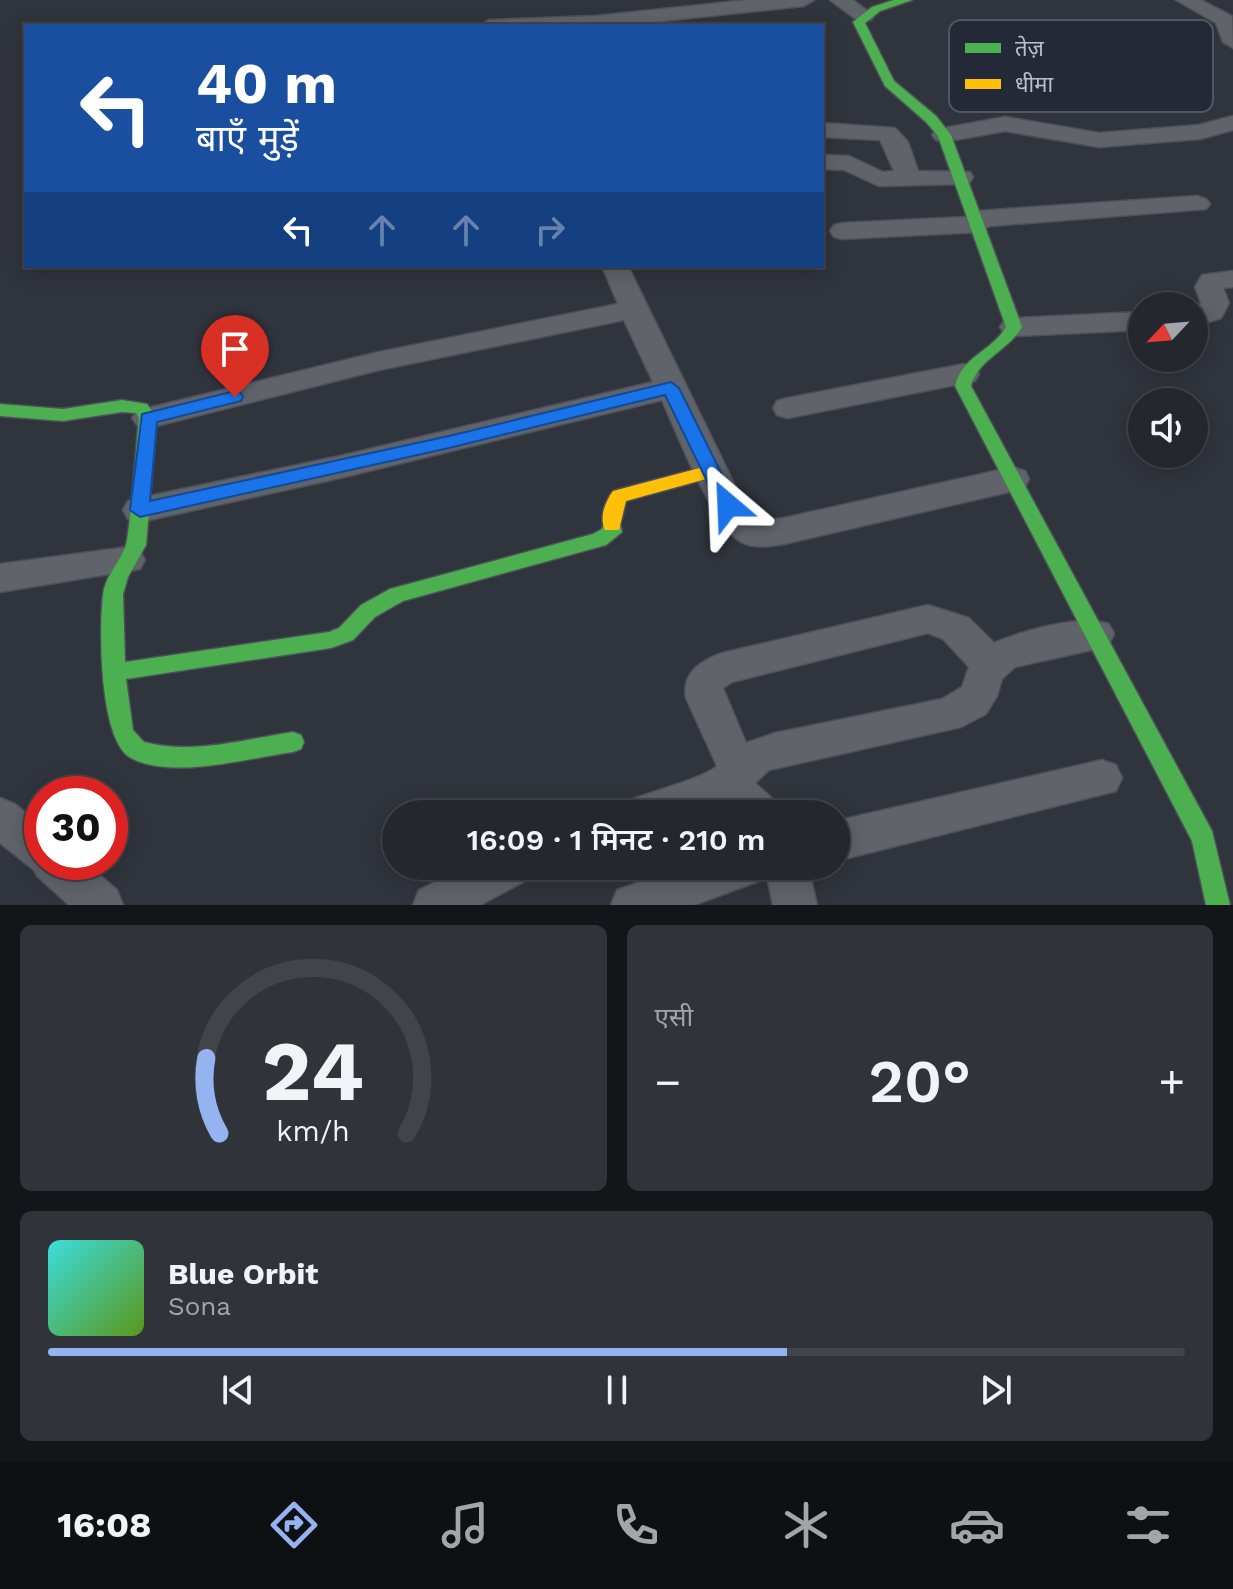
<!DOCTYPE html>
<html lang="hi">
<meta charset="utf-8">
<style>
body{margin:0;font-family:"Work Sans","Noto Sans Devanagari",sans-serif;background:#303339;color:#f1f3f6;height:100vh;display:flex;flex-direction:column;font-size:30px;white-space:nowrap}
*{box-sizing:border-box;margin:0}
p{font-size:26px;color:#a3a5aa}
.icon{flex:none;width:44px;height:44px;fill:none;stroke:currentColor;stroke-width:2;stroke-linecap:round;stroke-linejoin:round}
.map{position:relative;height:905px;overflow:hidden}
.sheet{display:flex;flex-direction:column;gap:20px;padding:20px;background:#141519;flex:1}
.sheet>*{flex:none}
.guide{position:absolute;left:24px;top:24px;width:800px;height:244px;border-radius:0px;box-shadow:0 4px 20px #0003,0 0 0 2px #414449;background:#1a4fa0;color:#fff;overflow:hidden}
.needle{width:52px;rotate:244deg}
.fabs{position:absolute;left:1128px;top:292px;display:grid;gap:16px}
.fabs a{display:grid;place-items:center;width:80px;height:80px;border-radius:50%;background:#24272d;box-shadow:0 4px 20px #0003,0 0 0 2px #414449;font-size:40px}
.speed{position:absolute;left:24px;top:776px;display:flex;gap:16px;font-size:40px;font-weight:700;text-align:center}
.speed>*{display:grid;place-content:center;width:104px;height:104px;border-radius:50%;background:#24272d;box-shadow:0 4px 20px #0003,0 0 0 2px #414449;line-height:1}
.speed .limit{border:12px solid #d22;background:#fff;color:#111}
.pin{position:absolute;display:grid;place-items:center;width:68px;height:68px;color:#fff;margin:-82px -34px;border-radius:50% 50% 50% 0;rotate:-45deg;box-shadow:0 0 8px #0007}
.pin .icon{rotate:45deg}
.me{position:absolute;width:88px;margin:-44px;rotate:334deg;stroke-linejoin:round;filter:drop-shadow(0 0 6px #0008)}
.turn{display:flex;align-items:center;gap:28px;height:168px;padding:0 40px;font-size:36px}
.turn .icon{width:104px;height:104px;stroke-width:2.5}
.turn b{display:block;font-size:56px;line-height:68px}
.lanes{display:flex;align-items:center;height:76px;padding:0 40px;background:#0003;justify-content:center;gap:40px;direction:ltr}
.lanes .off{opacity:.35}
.big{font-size:60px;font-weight:600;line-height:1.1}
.sheet .widget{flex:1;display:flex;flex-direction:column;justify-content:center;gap:12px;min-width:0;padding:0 28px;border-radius:12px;background:#303339}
.sheet .dial{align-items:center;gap:0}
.dial svg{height:208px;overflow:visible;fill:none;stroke:#414449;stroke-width:7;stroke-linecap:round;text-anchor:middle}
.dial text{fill:#f1f3f6;stroke:none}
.song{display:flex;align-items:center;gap:24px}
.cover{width:96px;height:96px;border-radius:12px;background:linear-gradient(135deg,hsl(180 70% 55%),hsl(90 70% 35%))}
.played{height:8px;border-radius:4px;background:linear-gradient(90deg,#95b2f1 65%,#414449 65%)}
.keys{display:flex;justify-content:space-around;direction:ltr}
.heat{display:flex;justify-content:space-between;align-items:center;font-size:44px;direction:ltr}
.sheet .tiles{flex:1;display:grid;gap:20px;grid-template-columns:1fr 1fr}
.widget:last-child{grid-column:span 2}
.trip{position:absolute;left:382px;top:800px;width:468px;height:80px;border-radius:40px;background:#24272d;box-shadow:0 4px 20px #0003,0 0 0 2px #414449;font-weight:600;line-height:80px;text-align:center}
.dock{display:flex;height:128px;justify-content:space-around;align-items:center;background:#0e1012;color:#a3a5aa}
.dock .icon{width:56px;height:56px}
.dock .on{color:#95b2f1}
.dock b{font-size:36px;color:#f1f3f6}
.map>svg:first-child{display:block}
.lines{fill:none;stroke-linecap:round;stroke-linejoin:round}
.street-casing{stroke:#4d5058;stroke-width:3}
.fast-casing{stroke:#4d5058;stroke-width:3}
.slow-casing{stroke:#4d5058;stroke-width:3}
.street{fill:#60636a;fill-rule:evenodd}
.fast{fill:#4caf50;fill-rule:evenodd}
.slow{fill:#ffc107;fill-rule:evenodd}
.route{fill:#1a73e8;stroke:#114b97;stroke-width:2}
.key{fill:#232936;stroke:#515663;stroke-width:2}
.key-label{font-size:22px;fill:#bcc0cb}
</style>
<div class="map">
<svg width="1233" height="905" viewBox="0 0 1233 905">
<rect width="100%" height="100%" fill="#30343c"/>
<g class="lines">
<g class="street-casing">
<path id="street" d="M748,0H814L804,6L616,26H479L489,20L596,16Z
M830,0H853L874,16L871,20H857Z
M1176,0H1201L1232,16L1233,48L1223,42L1216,23Z
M1233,116V130L1200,139L1099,147L1005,131L944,142L936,140L932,135L936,130L944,128L1005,117L1099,133L1199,125Z
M822,123L895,128L908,142L918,171L970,172L973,177L970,182L961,184L879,186L844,170L822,169V155L849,156L883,172L894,171L880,140L822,137Z
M1197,196L1206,199L1210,204L1206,209L990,226L978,232L843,239L834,237L830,231L834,225L843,223L966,217L977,211Z
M602,266H628L741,498L761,521L784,518L1013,467L1025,471L1029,479L1025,487L1013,491L784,544C770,546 754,549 741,542C713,527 676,431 662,400L340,478L140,522L128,519L123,510L128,501L140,498L340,456L653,382L624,320L379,370L148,428L137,425L132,418L137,411L148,408L379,352L618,304Z
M1233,271V287L1223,288L1229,303L1221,318L1194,327V308L1201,303L1195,287L1202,275Z
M1142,312V330L1014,336L1004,333L1000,327L1004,321L1014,318Z
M964,364L975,367L979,374L975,381L788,418L777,415L773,408L777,401L788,398Z
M128,547L140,551L145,560L140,569L0,592V564Z
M928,605L969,618L994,643C1022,631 1080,614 1109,624L1114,634L1109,644L1096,649L1015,667L1002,679L997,696L986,714L961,727L769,770L755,783L775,801L781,814H733L717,810L693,814H621L627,801C648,793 704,778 717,766L686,698C682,673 700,661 722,653ZM928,633L943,639L969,667L962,687L942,699L775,733L746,743L723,688L732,682Z
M1102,760L1116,765L1122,778L1116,791L836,861V821Z
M0,798L15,804L42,826V862H84L117,890L123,905H69L37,876L34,870L0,843Z
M468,866H534L527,880L480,905H413L419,890Z
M686,866H808L817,905H773L766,872L762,880L694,905H611L617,890Z"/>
</g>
<g class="fast-casing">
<path id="fast" d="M894,0H912L880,11L865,23L894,81L936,116L951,135L1022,327C1008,351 978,359 971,386L1212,831L1230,905H1206L1192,841L955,386C962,356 991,352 1006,327L938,136L926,122L885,86L853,22L872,7Z
M122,400L147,404L157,418L146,545L128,577L123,594L125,662L329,632L339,628L361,605L390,589L593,534L602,529L605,520H619L622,532L606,545L403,601L375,617L353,640L331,648L126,679L133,730L144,742C192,755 245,739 293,732L301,735L304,742L301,749L293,752C249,758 172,780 131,758C99,741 99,628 103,595C105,574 124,559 127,540C133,500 135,459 139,418L136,413L122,412L63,421L0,416V404L63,409Z"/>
</g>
<g class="slow-casing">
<path id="slow" d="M711,465L720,471L717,476L626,501L619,530H605C599,517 605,502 613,491Z"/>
</g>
<use href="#street" class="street"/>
<use href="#fast" class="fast"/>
<use href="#slow" class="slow"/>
</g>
<path class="route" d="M671,382L679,388L737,505L734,510H721L665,395L449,448L140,517L130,510L142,414L235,391L241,393L243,397L241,401L157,422L150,501L449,436Z"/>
<rect x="949" y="20" width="264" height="92" rx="12" class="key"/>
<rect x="965" y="43" width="36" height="10" fill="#4caf50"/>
<rect x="965" y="79" width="36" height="10" fill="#ffc107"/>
<g class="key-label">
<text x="1015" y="56">तेज़</text>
<text x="1015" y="92">धीमा</text>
</g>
</svg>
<div class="fabs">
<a><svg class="needle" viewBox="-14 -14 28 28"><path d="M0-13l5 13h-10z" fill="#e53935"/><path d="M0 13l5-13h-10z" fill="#a3a5aa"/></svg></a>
<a><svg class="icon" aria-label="sound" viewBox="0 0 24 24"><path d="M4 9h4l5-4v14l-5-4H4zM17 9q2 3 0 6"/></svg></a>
</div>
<div class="speed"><div class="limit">30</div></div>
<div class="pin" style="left:235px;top:397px;background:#d93025"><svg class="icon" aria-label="arrive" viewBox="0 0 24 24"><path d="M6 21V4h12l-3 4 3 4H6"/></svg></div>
<svg class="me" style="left:728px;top:505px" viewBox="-20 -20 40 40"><path d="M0-17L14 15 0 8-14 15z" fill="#1a73e8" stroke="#fff" stroke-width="4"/></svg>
<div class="trip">16:09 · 1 मिनट · 210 m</div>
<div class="guide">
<div class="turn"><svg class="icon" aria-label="left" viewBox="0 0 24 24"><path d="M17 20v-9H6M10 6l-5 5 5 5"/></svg><div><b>40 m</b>बाएँ मुड़ें</div></div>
<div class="lanes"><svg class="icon" aria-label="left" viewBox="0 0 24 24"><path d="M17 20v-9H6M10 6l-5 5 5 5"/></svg><svg class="icon off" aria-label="ahead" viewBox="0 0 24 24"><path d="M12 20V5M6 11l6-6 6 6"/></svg><svg class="icon off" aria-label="ahead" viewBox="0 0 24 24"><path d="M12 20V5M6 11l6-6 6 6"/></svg><svg class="icon off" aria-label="right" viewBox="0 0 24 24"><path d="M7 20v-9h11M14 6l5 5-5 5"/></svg></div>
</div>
</div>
<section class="sheet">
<div class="tiles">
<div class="widget dial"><svg viewBox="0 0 100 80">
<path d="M14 69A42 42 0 1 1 86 69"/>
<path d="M14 69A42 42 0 0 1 9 40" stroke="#95b2f1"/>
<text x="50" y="56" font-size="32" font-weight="700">24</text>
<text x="50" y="72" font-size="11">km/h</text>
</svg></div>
<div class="widget"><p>एसी</p>
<div class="heat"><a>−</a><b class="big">20°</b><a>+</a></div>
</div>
<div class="widget">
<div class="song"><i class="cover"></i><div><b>Blue Orbit</b><p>Sona</p></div></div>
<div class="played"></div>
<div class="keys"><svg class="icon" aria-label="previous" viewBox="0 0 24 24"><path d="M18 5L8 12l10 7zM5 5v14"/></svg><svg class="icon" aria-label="pause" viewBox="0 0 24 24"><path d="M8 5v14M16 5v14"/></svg><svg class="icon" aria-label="next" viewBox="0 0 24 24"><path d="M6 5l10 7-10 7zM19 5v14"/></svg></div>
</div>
</div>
</section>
<nav class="dock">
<b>16:08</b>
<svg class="icon on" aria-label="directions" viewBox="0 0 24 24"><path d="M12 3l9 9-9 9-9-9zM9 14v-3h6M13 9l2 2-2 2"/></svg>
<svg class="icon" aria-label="music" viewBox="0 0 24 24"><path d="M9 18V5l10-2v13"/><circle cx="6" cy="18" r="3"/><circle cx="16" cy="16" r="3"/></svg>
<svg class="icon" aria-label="phone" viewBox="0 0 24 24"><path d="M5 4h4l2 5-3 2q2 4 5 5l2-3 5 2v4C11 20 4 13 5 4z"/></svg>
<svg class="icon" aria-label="climate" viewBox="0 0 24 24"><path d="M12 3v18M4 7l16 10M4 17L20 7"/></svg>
<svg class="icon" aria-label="car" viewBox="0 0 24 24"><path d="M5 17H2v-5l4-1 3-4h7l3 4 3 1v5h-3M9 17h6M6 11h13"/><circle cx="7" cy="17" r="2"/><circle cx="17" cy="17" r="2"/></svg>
<svg class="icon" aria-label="filters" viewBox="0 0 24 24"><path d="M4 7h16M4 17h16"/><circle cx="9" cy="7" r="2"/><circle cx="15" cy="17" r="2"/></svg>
</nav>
